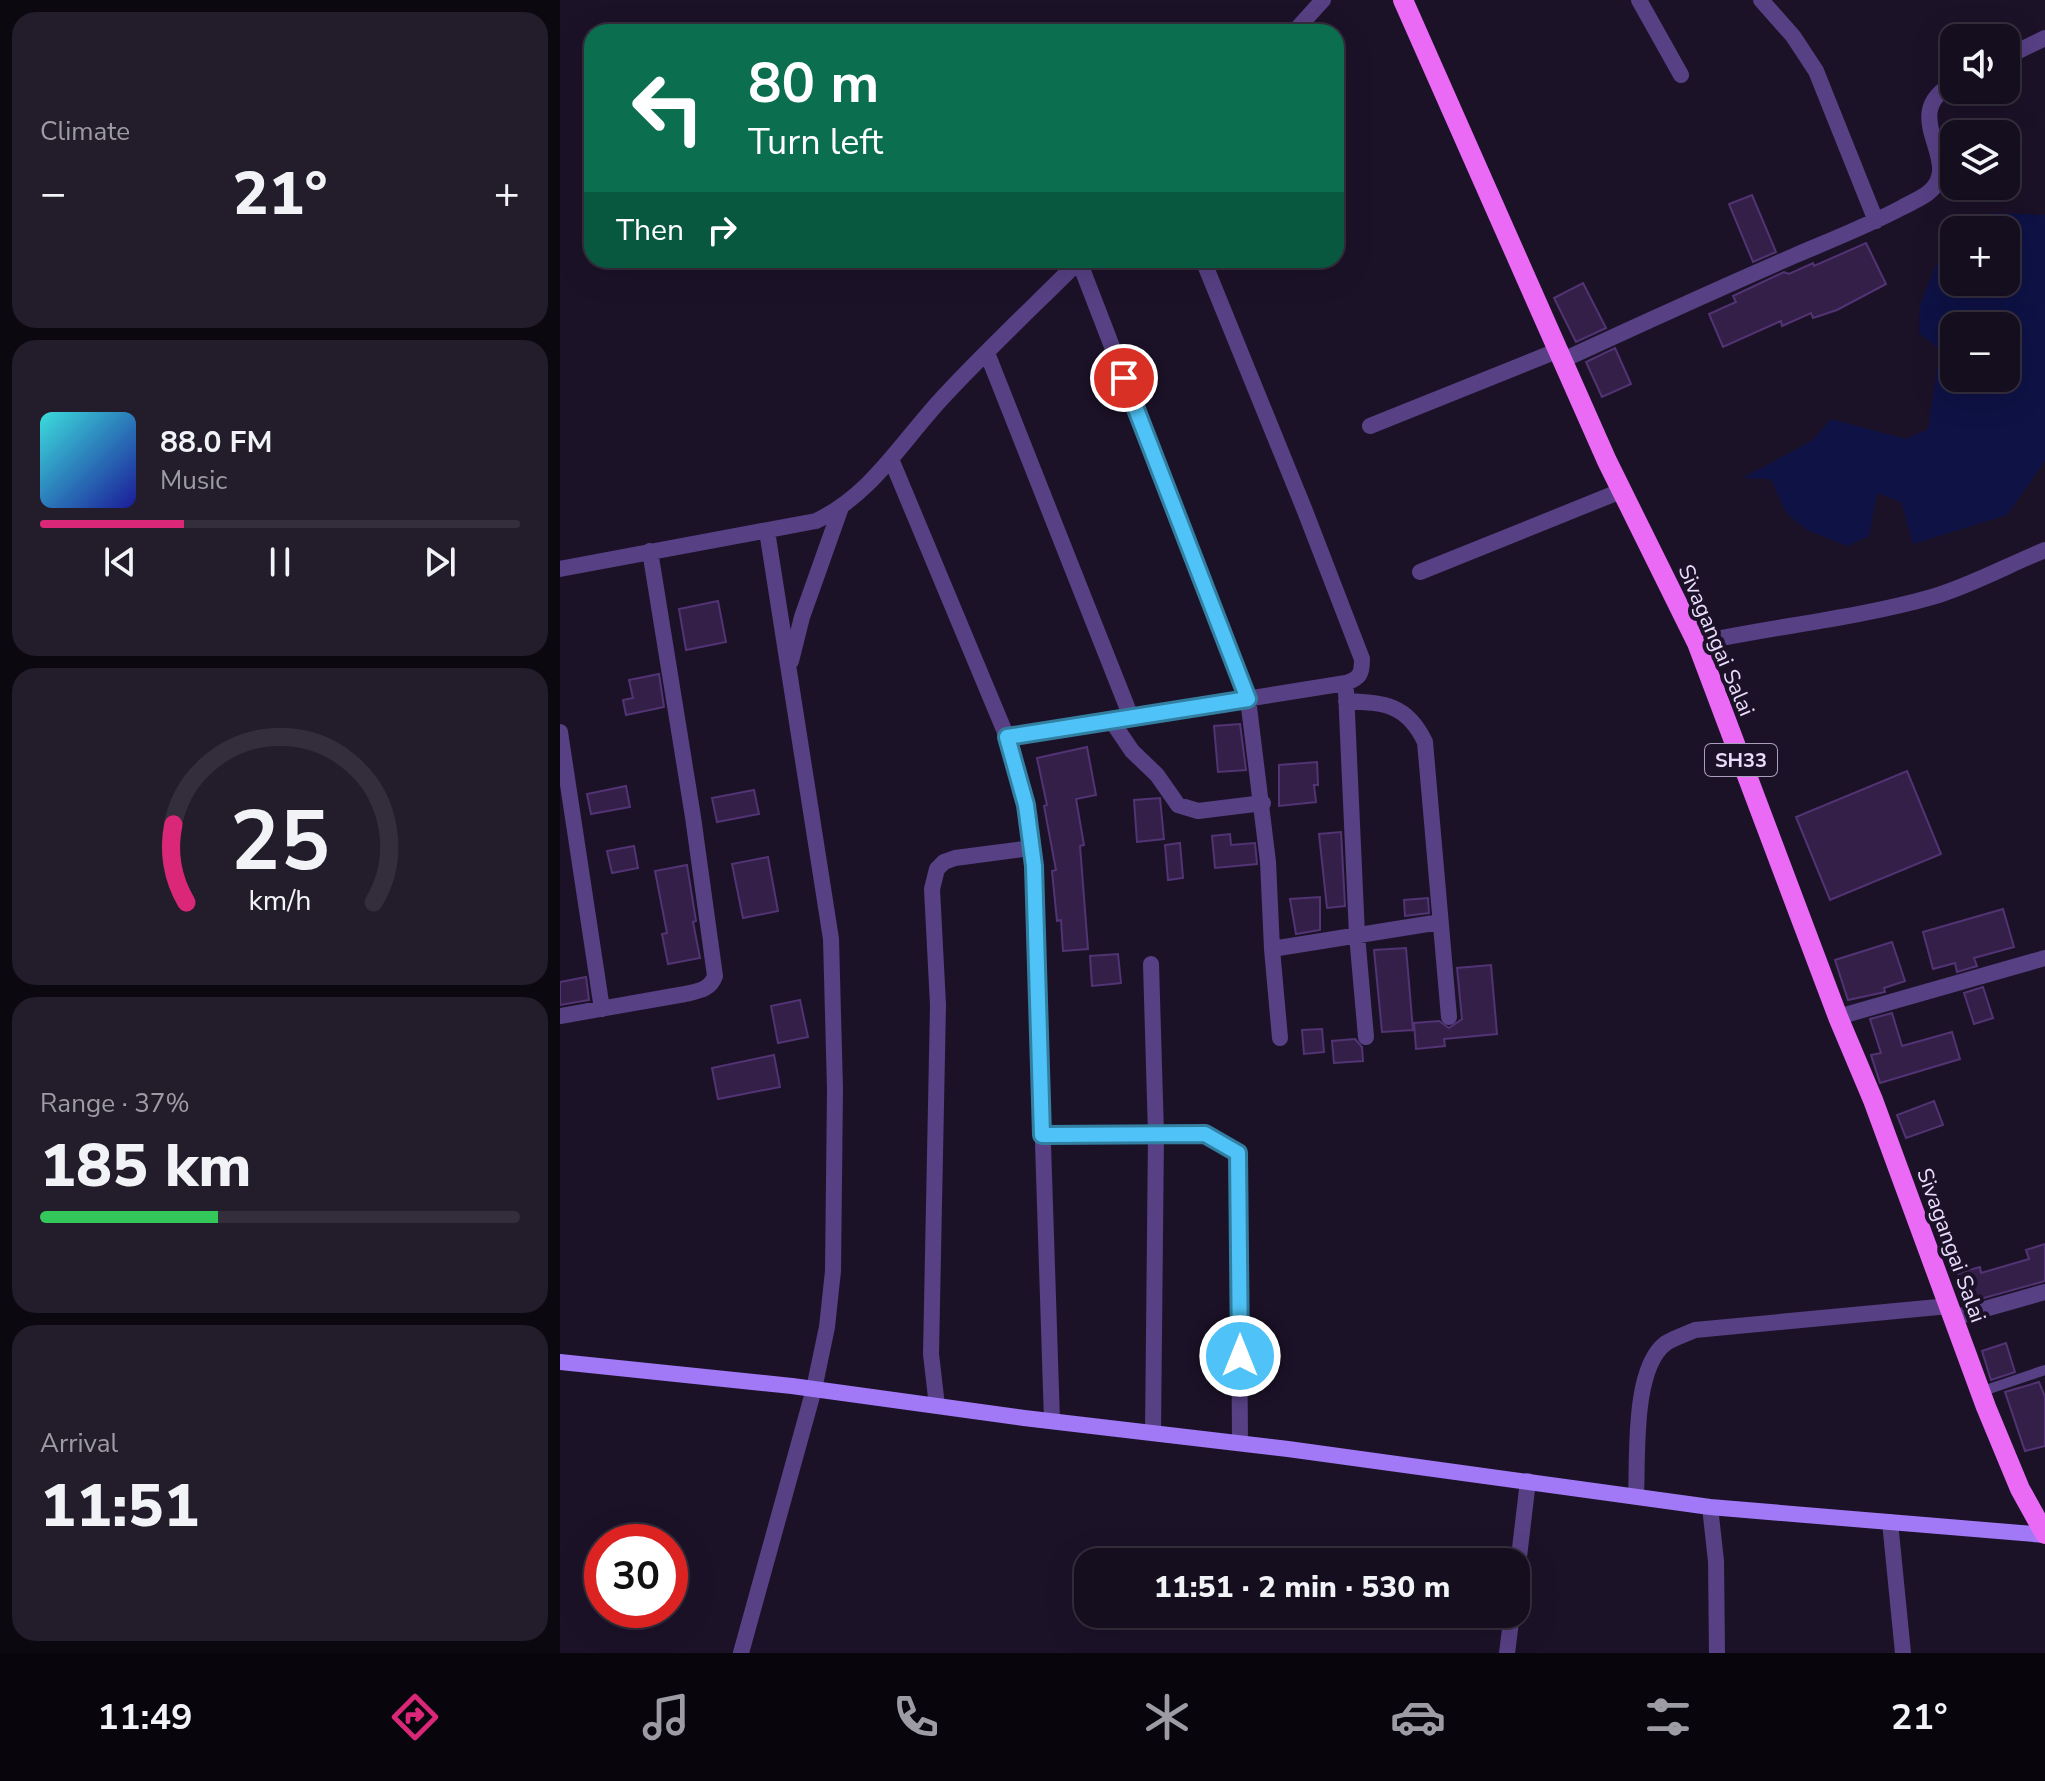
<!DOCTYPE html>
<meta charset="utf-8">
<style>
body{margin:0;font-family:"Nunito Sans",sans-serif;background:#221c2b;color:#f1f3f6;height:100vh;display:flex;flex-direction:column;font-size:30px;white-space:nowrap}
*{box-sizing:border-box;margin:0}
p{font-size:26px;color:#9d9ca4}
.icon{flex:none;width:44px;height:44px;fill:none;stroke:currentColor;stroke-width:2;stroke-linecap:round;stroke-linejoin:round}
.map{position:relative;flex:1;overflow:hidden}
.panel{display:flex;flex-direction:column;gap:12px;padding:12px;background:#0c0810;width:560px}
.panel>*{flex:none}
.guide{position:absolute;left:24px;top:24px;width:760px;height:244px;border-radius:24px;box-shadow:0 8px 32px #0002,0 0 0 2px #342e3c;background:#0b6e4f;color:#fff;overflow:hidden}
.fabs{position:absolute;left:1380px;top:24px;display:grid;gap:16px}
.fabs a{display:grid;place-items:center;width:80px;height:80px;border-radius:16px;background:#150e1e;box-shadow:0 8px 32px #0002,0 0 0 2px #342e3c;font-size:40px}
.speed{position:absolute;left:24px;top:1524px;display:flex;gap:16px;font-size:40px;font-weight:700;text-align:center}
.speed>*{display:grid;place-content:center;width:104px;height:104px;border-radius:50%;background:#150e1e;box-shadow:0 8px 32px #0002,0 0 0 2px #342e3c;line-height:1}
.speed .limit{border:12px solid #d22;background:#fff;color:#111}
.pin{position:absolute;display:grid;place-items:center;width:68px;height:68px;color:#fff;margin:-34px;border:4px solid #fff;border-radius:50%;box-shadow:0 2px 8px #0007}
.me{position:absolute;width:88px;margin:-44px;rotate:0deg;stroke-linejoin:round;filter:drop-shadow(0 0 6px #0008)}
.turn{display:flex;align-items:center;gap:28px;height:168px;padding:0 32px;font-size:36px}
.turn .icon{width:104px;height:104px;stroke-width:2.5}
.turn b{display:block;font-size:56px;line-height:68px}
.then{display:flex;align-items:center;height:76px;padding:0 32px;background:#0003;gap:16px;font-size:30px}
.big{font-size:60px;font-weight:800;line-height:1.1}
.panel .widget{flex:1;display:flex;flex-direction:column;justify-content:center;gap:12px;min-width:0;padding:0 28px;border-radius:24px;background:#221c2b}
.panel .dial{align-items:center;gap:0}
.dial svg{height:208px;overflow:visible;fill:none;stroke:#342e3c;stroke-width:7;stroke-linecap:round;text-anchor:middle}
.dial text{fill:#f1f3f6;stroke:none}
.song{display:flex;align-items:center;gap:24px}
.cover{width:96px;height:96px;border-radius:12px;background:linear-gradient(135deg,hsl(180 70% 55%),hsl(240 70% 35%))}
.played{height:8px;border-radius:4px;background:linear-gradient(90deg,#db2777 30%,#342e3c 30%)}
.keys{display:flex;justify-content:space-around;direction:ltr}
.heat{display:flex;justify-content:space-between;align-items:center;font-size:44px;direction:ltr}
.charge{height:12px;border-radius:6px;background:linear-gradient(90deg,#34c759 37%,#342e3c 0)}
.trip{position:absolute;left:514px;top:1548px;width:456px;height:80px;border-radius:24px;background:#150e1e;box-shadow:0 8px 32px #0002,0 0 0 2px #342e3c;font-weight:800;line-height:80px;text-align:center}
.dock{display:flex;height:128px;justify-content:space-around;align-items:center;background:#08060c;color:#9d9ca4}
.dock .icon{width:56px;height:56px}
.dock .current{color:#db2777}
.dock b{font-size:36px;color:#f1f3f6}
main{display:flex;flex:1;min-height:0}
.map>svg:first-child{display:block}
.water{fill:#0e1245;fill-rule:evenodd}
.building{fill:#331f48;stroke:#523373;stroke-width:2}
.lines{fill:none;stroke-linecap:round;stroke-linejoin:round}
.lane{stroke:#574084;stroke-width:10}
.street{stroke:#574084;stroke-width:16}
.secondary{stroke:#a179f7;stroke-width:16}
.primary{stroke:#ea6af6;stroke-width:20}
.route-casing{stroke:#337fa1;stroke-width:20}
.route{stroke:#4fc3f7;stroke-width:14}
.labels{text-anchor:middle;stroke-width:8;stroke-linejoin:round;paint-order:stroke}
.shield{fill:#1c1228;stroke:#ac9fbd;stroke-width:2}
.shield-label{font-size:20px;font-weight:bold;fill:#e9dcfd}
.street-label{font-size:22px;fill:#e9dcfd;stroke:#1c1228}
</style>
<main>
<section class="panel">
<div class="widget"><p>Climate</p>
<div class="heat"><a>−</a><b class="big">21°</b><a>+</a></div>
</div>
<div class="widget">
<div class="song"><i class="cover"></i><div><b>88.0 FM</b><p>Music</p></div></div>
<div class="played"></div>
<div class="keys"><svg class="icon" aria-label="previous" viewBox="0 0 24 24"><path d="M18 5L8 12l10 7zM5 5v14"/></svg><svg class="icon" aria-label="pause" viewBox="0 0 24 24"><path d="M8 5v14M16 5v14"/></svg><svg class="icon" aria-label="next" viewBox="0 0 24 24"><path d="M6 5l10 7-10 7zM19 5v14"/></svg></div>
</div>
<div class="widget dial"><svg viewBox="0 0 100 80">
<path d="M14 69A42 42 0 1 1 86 69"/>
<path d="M14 69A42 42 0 0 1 9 39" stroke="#db2777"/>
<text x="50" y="56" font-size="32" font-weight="700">25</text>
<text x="50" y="72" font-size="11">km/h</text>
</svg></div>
<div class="widget"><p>Range · 37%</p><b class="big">185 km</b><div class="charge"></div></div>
<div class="widget"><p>Arrival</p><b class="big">11:51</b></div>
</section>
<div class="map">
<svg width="1485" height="1653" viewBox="0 0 1485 1653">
<rect width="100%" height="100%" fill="#1c1228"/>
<path class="water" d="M1433,213L1485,215V461L1447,515L1353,544L1341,502L1317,493L1309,536L1287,546L1247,530L1226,513L1211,479L1183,478L1253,440L1271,419L1346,439L1368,429L1380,350L1359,333L1360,305L1376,265L1394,257V282H1446V230H1422ZM1394,326H1446V378H1394Z"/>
<path class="building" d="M1192,195L1216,252L1193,262L1169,204Z
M1306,243L1326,284L1277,310L1253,318L1251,313L1222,326L1221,321L1163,347L1149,314L1176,302L1173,296L1224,272L1229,274L1253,263L1254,266Z
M1023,283L1046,328L1016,342L994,298Z
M1055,348L1071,384L1042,397L1026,362Z
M158,601L166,642L126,650L119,609Z
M99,674L104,707L66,715L63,700L73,698L69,680Z
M680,724L686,770L658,772L654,726Z
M527,747L536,795L516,799L524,845L520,846L528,949L503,951L501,920L497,921L492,871L496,870L484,806L487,805L477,758Z
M757,762L758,785H754L756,802L719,806V765Z
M1347,771L1381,854L1270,900L1236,817Z
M66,786L70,807L31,814L27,794Z
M194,790L199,814L157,822L152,798Z
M600,798L604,839L577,842L574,800Z
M781,832L785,906L767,908L759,834Z
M670,834L671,845L695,843L697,864L655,868L652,836Z
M620,843L623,878L608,880L605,845Z
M74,846L78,868L52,873L47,851Z
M208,857L218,911L183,918L172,864Z
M127,865L136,921L133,922L140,958L108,964L102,934L107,933L95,871Z
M760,897V930L736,934L730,899Z
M868,898L869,913L845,916L844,900Z
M1443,909L1454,947L1414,958L1417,966L1397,972L1395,963L1373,969L1363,932Z
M1332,942L1345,981L1324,988L1325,992L1288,1000L1275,960Z
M846,948L853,1030L822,1032L814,950Z
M558,954L561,983L532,986L530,956Z
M931,965L937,1034L884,1039L885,1046L856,1049L854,1023L879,1021L889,1028L902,1019L897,968Z
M26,977L29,1000L0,1005V982Z
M1423,987L1433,1018L1414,1024L1404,993Z
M240,1000L248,1037L218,1043L211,1006Z
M1332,1013L1342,1046L1392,1032L1400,1059L1320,1083L1311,1055L1321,1053L1310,1019Z
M762,1029L764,1052L744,1054L742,1030Z
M795,1039L802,1047L803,1061L774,1063L772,1041Z
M214,1055L220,1087L158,1099L152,1068Z
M1374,1101L1383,1125L1346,1138L1337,1115Z
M1485,1244V1281L1406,1303L1398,1273L1420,1267L1421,1273L1469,1259L1466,1250Z
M1446,1343L1455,1372L1431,1380L1422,1351Z
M1479,1382L1485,1397V1446L1465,1451L1445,1392Z"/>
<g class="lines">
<path class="lane" d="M1420,1392L1485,1370"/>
<path class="street" d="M1079,0L1121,75
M1201,0L1233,36L1256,71L1316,221
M734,32L763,0
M1446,57L1485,38
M519,261L688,699L708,862L712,949L720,1038
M427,353L571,717
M1003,360C1081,324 1158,289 1236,255C1271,240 1307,226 1341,208C1350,203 1360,199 1368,193C1407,162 1334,115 1394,83
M810,426L999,350
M331,459L447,737L466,805L474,866L492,1421
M0,569L256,521C313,494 343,439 386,394C429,348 475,305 520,260
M860,572L1061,491
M1137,643C1215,626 1294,619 1372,597C1410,586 1448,565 1485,550
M231,661L242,617L280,510
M786,691L797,935L806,1037
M786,701C825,703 847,704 865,742L889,1017
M551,720L572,751L597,775L618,805L638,811L703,803
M0,732L42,1009
M447,737L786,683C800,678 802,674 802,659L745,511L643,260
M712,949L880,922
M591,964L596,1134L593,1433
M0,1016L125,994C138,991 150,990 155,976L133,817L90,551
M1278,1017L1485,958
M482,1135L645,1134L678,1153L680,1443
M1393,1318L1485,1292
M377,1406L371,1354L378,1005L372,889L377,869L384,862L395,858L471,848
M1076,1496C1078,1458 1072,1368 1106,1343C1114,1338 1126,1334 1135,1330L1389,1306
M1150,1507L1156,1561L1157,1653
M1330,1522L1343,1653
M956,1582L968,1481
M181,1653L254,1389L267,1327L273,1271L275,1089L271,939L207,531
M947,1653L952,1614"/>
<path class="secondary" d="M0,1362L232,1386L464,1418L728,1449L1150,1507L1485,1535"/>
<path class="primary" d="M843,0L1047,461L1137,643L1278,1017L1313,1100L1426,1407L1460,1489L1485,1534"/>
</g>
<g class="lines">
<g class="route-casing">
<path id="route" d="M564,378L688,699L447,737L466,805L474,866L482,1135L645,1134L678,1153L680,1356"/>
</g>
<use href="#route" class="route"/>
</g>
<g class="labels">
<rect class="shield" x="1145" y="744" width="72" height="32" rx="6"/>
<g class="shield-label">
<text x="1181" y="767">SH33</text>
</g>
<g class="street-label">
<text transform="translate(1157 640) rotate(67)" y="8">Sivagangai Salai</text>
<text transform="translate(1392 1245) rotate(70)" y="8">Sivagangai Salai</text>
</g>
</g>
</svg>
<div class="fabs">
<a><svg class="icon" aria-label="sound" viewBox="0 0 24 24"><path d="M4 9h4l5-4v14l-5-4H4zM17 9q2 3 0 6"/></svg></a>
<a><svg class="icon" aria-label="layers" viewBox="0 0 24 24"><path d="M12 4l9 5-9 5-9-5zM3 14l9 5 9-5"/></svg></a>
<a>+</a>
<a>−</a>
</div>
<div class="speed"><div class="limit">30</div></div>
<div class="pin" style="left:564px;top:378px;background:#d93025"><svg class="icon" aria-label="arrive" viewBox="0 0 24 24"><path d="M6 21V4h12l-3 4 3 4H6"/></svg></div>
<svg class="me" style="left:680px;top:1356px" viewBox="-20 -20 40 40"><circle r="17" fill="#4fc3f7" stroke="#fff" stroke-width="3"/><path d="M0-11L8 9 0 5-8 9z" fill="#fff"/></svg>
<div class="trip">11:51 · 2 min · 530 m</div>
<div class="guide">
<div class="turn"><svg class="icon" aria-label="left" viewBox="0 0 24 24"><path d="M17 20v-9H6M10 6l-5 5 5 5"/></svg><div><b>80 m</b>Turn left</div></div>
<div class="then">Then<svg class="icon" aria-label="right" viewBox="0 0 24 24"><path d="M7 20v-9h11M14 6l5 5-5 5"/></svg></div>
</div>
</div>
</main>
<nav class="dock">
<b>11:49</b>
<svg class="icon current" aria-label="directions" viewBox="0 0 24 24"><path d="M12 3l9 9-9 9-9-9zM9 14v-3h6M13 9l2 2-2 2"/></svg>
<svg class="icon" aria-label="music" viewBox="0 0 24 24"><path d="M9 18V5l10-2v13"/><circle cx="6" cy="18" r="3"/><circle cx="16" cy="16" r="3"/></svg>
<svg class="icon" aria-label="phone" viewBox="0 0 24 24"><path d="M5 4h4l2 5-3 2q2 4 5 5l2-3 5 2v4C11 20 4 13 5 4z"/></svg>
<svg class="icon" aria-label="climate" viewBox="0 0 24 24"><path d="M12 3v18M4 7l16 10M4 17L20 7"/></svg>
<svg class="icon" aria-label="car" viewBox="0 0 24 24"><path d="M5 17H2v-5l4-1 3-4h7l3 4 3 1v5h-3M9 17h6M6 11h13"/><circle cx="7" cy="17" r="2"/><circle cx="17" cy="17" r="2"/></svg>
<svg class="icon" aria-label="filters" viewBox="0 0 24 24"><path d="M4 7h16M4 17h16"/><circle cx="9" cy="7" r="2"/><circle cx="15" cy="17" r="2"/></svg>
<b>21°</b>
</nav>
